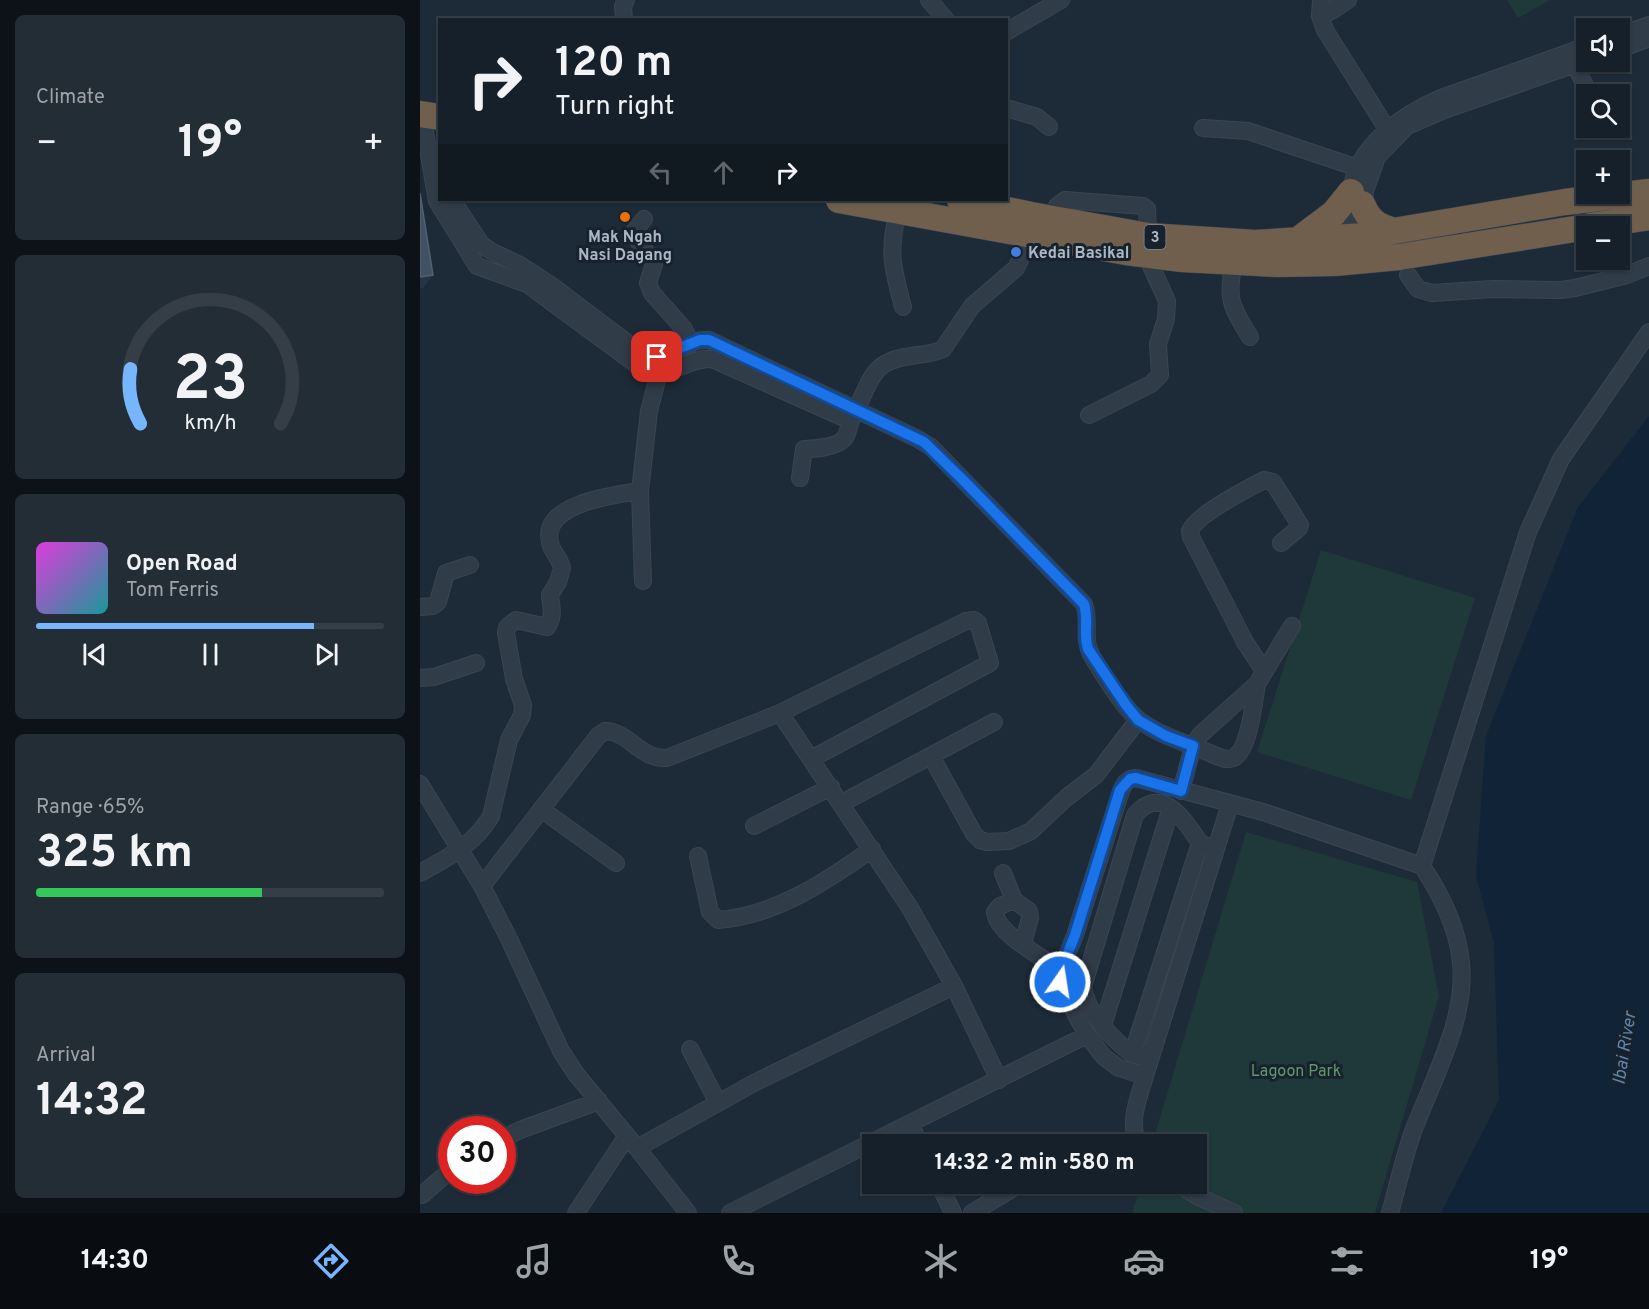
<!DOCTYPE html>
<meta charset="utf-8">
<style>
body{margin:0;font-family:Overpass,sans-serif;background:#232d36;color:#f1f3f6;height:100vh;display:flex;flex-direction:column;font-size:22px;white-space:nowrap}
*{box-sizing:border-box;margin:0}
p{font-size:20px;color:#9ea3a8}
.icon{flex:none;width:33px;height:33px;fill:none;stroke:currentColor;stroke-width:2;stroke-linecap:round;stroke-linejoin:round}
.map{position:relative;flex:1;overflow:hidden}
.details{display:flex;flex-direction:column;gap:15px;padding:15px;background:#0c1217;width:420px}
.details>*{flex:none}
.hud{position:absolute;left:18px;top:18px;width:570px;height:183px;border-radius:0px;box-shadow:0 2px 4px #0004,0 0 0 2px #353e47;background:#16202a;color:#f1f3f6;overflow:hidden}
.buttons{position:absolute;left:1156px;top:18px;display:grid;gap:12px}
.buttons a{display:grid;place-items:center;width:54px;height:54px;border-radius:0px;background:#16202a;box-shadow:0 2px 4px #0004,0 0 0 2px #353e47;font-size:30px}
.speed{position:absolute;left:18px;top:1116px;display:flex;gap:12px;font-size:30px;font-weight:700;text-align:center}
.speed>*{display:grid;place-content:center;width:78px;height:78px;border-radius:50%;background:#16202a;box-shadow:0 2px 4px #0004,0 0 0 2px #353e47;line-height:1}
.speed .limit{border:9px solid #d22;background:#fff;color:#111}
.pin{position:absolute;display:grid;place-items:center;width:51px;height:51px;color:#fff;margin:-26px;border-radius:12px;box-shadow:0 3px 9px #0006}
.me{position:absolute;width:66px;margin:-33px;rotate:13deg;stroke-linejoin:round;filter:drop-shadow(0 0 4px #0008)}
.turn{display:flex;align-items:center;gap:21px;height:126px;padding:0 18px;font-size:27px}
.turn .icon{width:78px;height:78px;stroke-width:2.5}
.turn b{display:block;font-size:42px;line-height:51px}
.lanes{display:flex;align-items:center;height:57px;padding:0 18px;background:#0003;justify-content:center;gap:30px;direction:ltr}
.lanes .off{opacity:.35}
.big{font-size:45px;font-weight:700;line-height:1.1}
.details .widget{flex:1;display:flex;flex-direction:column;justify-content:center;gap:9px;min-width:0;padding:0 21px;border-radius:9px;background:#232d36}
.details .dial{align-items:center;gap:0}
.dial svg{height:156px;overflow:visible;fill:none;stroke:#353e47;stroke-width:7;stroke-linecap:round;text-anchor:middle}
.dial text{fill:#f1f3f6;stroke:none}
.song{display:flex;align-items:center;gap:18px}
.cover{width:72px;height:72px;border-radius:9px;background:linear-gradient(135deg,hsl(300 70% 55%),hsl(180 70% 35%))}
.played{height:6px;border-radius:3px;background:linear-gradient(90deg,#77b5ff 80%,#353e47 80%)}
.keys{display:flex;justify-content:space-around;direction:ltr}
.heat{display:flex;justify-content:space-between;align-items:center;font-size:33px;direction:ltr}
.charge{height:9px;border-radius:4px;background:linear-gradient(90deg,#34c759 65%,#353e47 0)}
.trip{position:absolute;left:442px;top:1134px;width:345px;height:60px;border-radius:0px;background:#16202a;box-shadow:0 2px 4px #0004,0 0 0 2px #353e47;font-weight:700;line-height:60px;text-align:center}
.tabs{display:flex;height:96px;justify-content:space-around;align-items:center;background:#090d11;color:#9ea3a8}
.tabs .icon{width:42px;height:42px}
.tabs .current{color:#77b5ff}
.tabs b{font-size:27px;color:#f1f3f6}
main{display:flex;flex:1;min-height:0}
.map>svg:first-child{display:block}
.green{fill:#1f3839}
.water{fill:#112336}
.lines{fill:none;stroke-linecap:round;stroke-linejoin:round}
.minor-casing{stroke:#3b4552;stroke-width:18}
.highway-casing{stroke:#3c4753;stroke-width:27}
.minor{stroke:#313c49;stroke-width:16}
.highway{stroke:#705f4d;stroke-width:26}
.shaded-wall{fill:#263545}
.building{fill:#425162;stroke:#526171;stroke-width:1.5}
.route-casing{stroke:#114b97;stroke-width:15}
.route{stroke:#1a73e8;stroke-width:10}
.food-dot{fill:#e8710a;stroke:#17222d;stroke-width:2}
.shop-dot{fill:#3f7fe0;stroke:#17222d;stroke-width:2}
.labels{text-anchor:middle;stroke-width:6;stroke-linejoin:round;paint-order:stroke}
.shield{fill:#17222d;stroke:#7f8a98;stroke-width:1.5}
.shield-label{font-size:15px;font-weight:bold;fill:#abb7c6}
.poi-label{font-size:16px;font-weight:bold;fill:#abb7c6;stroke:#17222d}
.park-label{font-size:16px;fill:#609869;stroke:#17222d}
.water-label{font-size:18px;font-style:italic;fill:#5f84a9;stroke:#17222d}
</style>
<main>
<section class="details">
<div class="widget"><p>Climate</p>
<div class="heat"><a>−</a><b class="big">19°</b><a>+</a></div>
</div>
<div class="widget dial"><svg viewBox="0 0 100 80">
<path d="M14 69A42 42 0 1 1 86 69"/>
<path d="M14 69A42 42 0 0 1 9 41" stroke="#77b5ff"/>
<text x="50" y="56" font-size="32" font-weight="700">23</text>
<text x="50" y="72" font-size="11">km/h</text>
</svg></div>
<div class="widget">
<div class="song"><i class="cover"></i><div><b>Open Road</b><p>Tom Ferris</p></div></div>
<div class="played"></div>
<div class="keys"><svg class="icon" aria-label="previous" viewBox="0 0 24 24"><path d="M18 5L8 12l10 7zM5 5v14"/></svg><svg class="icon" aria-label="pause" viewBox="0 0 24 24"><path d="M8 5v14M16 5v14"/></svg><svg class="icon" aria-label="next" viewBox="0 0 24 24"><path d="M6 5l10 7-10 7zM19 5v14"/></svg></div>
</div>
<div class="widget"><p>Range · 65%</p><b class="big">325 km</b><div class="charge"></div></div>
<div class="widget"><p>Arrival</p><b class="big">14:32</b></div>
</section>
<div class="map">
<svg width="1229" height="1213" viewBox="0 0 1229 1213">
<rect width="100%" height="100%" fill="#1d2b38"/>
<path class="green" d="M1087,0H1130L1098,18Z
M901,550L1055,598L991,800L837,752Z
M826,832L997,882L1019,996L955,1213H712L721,1184H777V1144H732Z"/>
<path class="water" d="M1229,416V1213H1021L1079,1100L1074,943L1056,876L1066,736L1158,507Z"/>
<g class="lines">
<g class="minor-casing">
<path id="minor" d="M509,0L526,20
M901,0L900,16L905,30L967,129L974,137
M900,16L913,10L928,0
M204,20L203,6L206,0
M586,32L641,0
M1200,35L1229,25
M1200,49L1229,38
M1151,56L1169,94
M586,108L617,117L629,127
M783,128L828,131L947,171
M5,132L17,201L57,266L107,284L228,373C247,378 270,357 292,359L431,421C429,426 428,432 426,436C420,447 396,449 384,449L380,478
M32,200L61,244L71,251L100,265L132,286L226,357C248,362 268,337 289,340L498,439L511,447L664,604C671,623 661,639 673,658C683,674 704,709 719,720C739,735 763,742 785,751C793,754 807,763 815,757C830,746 834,701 837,684
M478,210C468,253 472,265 483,307
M943,214L945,191L957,157L987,126L1027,109L1167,60
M224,219L213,233L234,264L228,283L232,293L264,329L271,344
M632,219L637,206L645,200L723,206L727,209L728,236
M933,237C932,222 929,206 931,191C937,145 982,115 1021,98L1167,46
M814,262C806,299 811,306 830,337
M988,275L998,289L1012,293L1073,289L1141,290L1155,288L1207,275L1229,266
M436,410C452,378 452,361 491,356C502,354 513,354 523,349L552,306L596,268L600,260L607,233
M669,415L731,384L740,375L738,344L746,319L747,301L726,255
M223,581L220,491L229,411L239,373L238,365
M0,607L13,606L18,602L26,573L50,565
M844,671L825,642L771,537L770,531C776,515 827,489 844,480L853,482L880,525L879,528L861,543
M0,678L14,677L56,663
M360,713L490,908L534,986L579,1080
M511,756L554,834L560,840L567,842L589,841L611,831L646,798L676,775L718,720
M0,784L62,886L89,939L141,1051L156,1074L217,1148L268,1213
M761,791L773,746L780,735L837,684L872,626
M422,803L574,722
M810,804L725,1076L699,1068L684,1057L667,1035L642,989L640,982L641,970L655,935L701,791L705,783L710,779L716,778L843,812L1002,866C1020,893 1038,929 1041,963C1047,1018 1013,1079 994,1129C984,1156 978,1185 970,1213
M121,809L196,863
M334,826L411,787
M278,856L290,912L298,920C355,916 407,881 452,849
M1002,866L1108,532L1141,459L1229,332
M0,873C27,858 55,844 71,816L89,740L102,715L103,705L94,679L86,633L87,627L96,620L127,627C135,615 131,608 130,595L138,582L142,568C140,558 131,551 130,542C121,503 195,495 220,491
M583,873L594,900
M62,886L178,736L185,731C209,731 220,760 247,758L360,713L546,621L554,620L558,623L570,663L391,759
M603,944L610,918L609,911L594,900L580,906L575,912C576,933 623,958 641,970
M683,1025L751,808
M270,1049L298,1103
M712,1054C693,1040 666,1011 663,987L715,815C742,783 765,821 780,843
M722,1057L712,1054L716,1043L780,843L789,847
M490,1124L500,1144
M82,1139L100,1130L179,1101
M719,1144C707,1124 719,1097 725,1076
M217,1148L334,1083L534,986
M519,1184L533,1213
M758,1184L779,1197L814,1213
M0,1194L2,1195L32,1169
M156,1213L207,1136
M310,1213L667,1035
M552,1213L600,1184"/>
</g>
<g class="highway-casing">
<path id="highway" d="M0,114L20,117
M419,200L706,252L762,259L857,264L915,263L979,257L1167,227
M540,200L611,215L728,236L835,243L944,236L1145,202L1229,192
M942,204C949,221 957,226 974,231
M1170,226L1229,217
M878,240L914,213L931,192"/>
</g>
<use href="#minor" class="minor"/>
<use href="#highway" class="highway"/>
</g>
<path class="shaded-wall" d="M13,275L3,288L0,289V277Z"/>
<path class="building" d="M0,193L13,275L0,277Z"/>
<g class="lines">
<g class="route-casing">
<path id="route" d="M237,357L280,340H289L504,442L542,479L664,604C669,619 663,635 668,649L706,705L718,720L746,736L773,746L761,791L716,778L710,779L700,790L655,935L641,970L640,982"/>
</g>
<use href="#route" class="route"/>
</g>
<circle class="food-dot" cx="205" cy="217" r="6"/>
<circle class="shop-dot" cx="596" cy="252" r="6"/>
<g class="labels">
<rect class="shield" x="724.5" y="225" width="21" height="24" rx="4.5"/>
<g class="shield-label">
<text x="735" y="242">3</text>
</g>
<g class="poi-label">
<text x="205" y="242">Mak Ngah<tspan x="205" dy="18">Nasi Dagang</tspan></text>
<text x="608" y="258" text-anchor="start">Kedai Basikal</text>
</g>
<g class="park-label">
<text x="876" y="1076">Lagoon Park</text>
</g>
<g class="water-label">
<text transform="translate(1204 1048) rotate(-81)" y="6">Ibai River</text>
</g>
</g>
</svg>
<div class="buttons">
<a><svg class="icon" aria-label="sound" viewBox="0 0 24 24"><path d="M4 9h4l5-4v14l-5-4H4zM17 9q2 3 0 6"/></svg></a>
<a><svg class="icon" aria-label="search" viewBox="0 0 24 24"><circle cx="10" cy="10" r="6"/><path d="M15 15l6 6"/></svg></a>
<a>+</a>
<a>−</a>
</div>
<div class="speed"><div class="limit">30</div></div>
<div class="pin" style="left:237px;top:357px;background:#d93025"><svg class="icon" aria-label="arrive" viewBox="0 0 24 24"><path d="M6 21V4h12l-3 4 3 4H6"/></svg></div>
<svg class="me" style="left:640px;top:982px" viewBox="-20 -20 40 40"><circle r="17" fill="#1a73e8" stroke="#fff" stroke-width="3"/><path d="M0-11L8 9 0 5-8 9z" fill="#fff"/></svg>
<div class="trip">14:32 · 2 min · 580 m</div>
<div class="hud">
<div class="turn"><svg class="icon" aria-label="right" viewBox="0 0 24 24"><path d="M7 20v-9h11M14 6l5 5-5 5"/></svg><div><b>120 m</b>Turn right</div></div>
<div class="lanes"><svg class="icon off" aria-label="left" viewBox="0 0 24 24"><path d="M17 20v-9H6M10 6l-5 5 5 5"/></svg><svg class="icon off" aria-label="ahead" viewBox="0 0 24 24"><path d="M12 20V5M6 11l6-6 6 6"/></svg><svg class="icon" aria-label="right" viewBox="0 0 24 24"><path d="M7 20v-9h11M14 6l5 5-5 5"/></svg></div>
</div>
</div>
</main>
<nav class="tabs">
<b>14:30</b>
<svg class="icon current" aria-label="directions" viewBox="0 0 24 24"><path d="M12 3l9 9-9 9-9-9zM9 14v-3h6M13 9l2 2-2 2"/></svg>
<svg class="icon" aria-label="music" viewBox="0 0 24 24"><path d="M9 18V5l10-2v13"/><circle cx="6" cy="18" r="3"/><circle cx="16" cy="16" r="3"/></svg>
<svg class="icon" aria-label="phone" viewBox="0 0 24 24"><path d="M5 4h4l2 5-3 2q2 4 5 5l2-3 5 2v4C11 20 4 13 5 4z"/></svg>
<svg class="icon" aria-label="climate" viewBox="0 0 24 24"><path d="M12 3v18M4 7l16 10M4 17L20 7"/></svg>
<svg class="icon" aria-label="car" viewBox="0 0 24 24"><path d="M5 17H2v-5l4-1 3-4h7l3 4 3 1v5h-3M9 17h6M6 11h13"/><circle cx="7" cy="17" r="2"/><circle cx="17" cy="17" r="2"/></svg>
<svg class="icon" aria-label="filters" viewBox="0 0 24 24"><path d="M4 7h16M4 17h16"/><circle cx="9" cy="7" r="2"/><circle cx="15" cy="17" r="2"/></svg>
<b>19°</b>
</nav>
